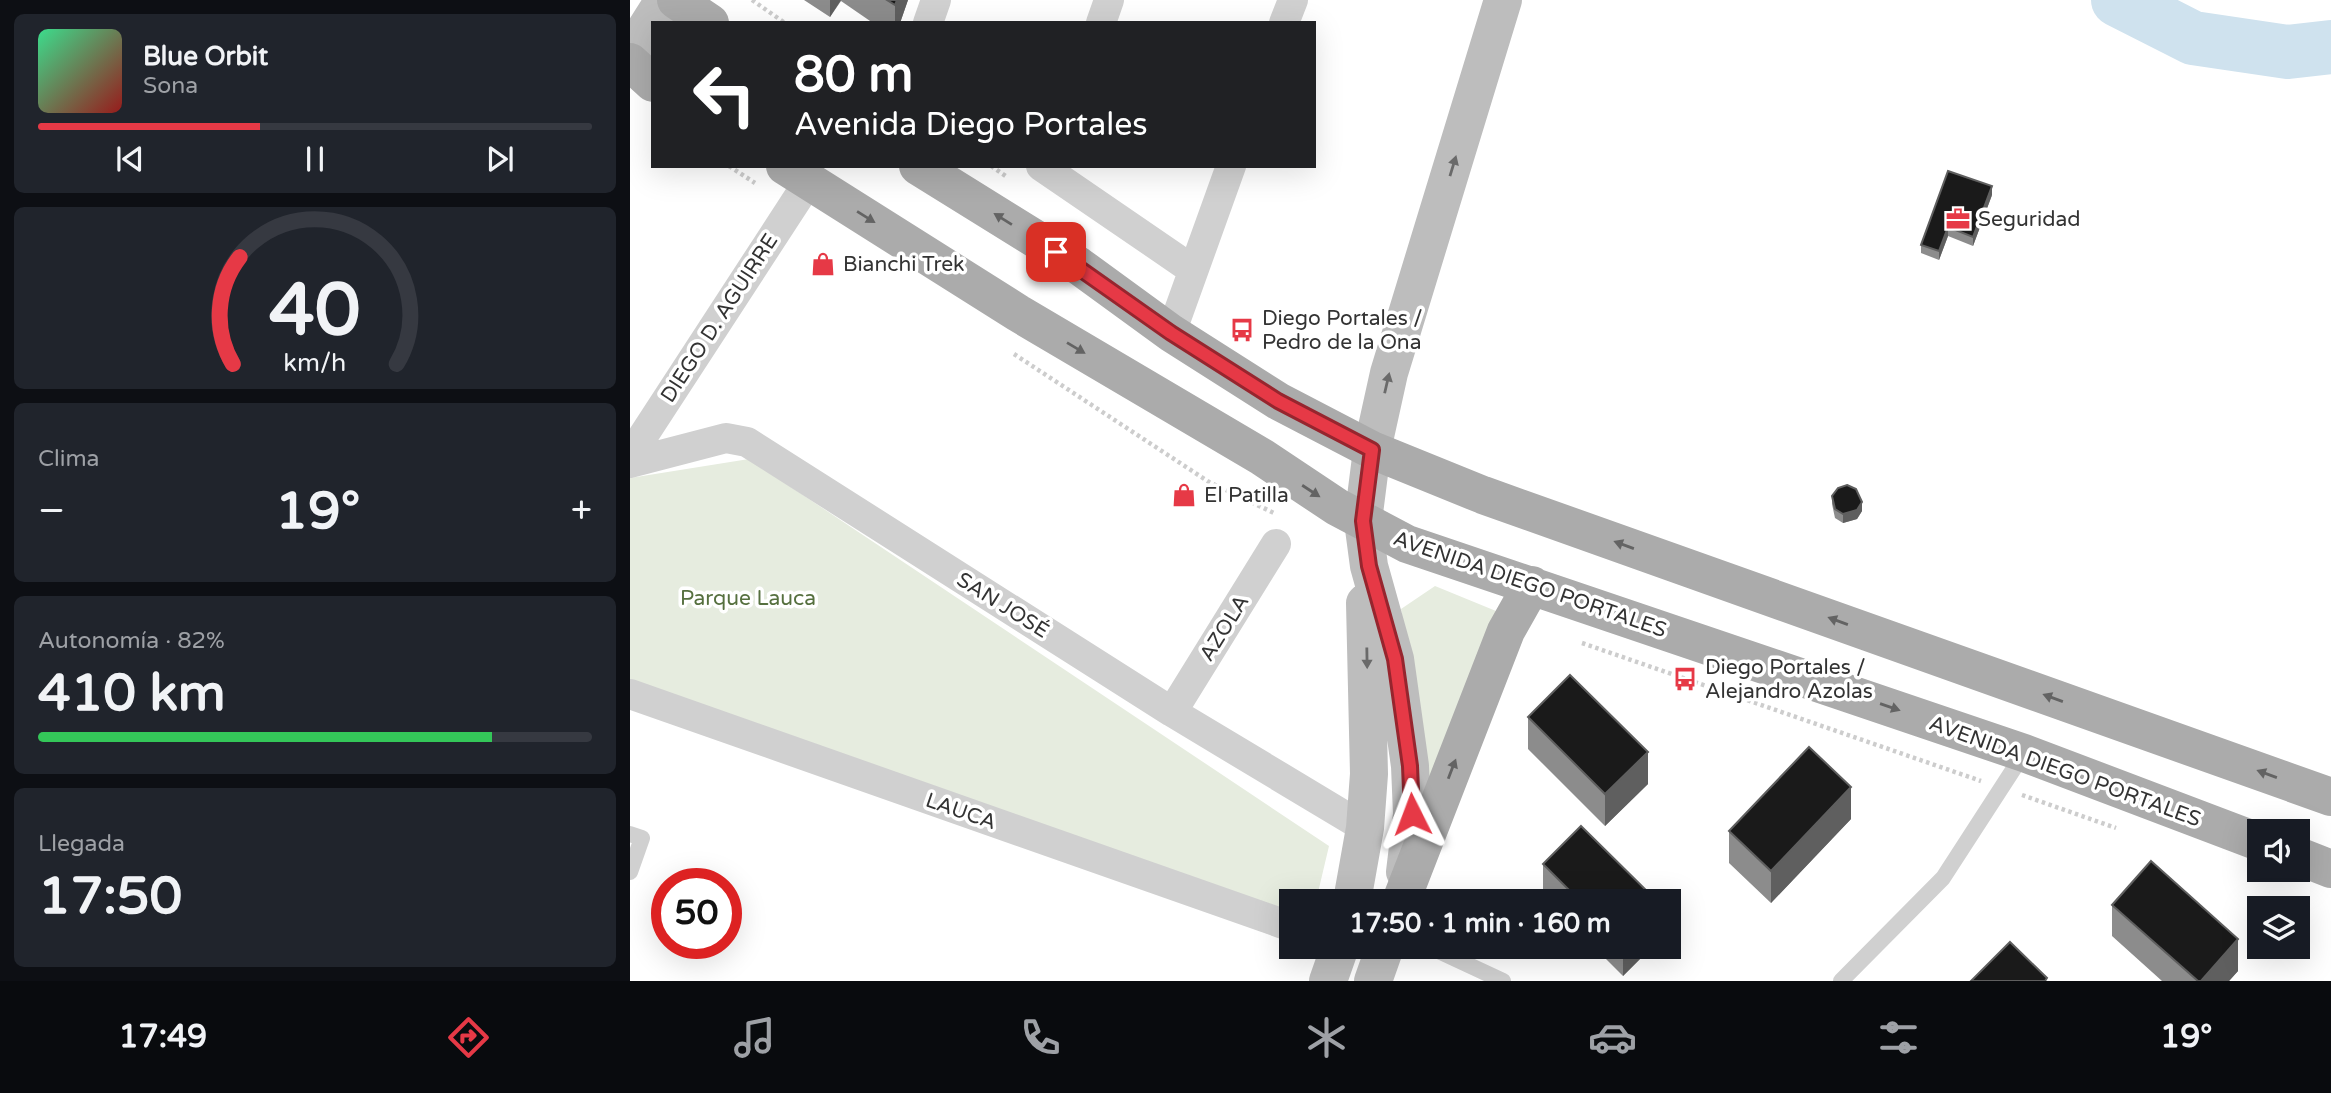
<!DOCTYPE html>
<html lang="es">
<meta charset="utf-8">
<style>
body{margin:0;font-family:"Varela Round",sans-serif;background:#20242c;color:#f1f3f6;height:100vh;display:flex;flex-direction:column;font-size:26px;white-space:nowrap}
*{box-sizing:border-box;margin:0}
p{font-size:23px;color:#9ea1a6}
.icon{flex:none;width:38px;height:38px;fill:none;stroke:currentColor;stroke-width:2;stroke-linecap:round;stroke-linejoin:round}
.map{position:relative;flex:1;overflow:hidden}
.sheet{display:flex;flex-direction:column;gap:14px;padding:14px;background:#0d0f14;width:630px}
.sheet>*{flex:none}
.hud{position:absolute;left:21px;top:21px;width:665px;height:147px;border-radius:0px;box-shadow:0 7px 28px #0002;background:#202124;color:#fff;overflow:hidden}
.controls{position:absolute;left:1617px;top:819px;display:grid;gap:14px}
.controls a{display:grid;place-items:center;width:63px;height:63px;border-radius:0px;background:#171b24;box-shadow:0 7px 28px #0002;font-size:35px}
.speed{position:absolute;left:21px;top:868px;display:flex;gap:14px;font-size:35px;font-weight:700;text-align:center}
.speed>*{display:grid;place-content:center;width:91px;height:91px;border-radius:50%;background:#171b24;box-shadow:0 7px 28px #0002;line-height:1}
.speed .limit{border:10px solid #d22;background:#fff;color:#111}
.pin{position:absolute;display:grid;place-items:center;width:60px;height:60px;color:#fff;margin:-30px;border-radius:14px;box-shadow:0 4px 10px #0006}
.me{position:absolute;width:77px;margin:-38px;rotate:357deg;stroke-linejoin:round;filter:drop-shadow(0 0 5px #0008)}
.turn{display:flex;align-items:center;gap:24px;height:147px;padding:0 28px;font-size:32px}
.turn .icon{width:91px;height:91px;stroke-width:2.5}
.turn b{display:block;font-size:49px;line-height:60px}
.big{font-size:52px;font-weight:700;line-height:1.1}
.sheet .widget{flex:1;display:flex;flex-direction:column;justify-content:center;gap:10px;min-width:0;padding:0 24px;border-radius:10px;background:#20242c}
.sheet .dial{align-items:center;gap:0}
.dial svg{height:182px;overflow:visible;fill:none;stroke:#363941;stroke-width:7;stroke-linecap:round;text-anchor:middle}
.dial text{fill:#f1f3f6;stroke:none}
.song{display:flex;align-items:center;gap:21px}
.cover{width:84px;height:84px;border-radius:10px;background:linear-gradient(135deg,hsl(150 70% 55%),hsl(0 70% 35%))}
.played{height:7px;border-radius:4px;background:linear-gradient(90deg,#e63946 40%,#363941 40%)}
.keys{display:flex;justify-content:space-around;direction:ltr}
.heat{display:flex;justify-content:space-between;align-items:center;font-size:38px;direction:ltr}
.charge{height:10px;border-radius:5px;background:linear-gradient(90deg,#34c759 82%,#363941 0)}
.trip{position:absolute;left:649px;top:889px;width:402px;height:70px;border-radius:0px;background:#171b24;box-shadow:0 7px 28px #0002;font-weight:700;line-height:70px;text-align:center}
.tabs{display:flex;height:112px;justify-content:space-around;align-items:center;background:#090b0e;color:#9ea1a6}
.tabs .icon{width:49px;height:49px}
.tabs .selected{color:#e63946}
.tabs b{font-size:32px;color:#f1f3f6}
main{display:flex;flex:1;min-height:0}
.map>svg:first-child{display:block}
.green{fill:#e6ecdf}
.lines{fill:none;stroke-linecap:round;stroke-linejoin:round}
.river{stroke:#cfe2ee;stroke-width:54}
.path{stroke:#cdcdcd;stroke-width:4.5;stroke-dasharray:3.5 3.5;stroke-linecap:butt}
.lane{stroke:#d0d0d0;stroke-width:16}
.street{stroke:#d0d0d0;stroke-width:30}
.secondary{stroke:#bdbdbd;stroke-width:38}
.primary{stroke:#ababab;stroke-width:38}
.wall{fill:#8c8c8c}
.shaded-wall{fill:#5f5f5f}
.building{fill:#1a1a1a;stroke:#5f5f5f;stroke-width:2}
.oneway{fill:#6a6a6a}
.oneway2{fill:#636363}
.route-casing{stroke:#96252e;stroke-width:18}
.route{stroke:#e63946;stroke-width:12}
.labels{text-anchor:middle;stroke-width:7;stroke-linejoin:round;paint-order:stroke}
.poi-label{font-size:21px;fill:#333;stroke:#fff;text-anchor:start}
.street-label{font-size:21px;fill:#333;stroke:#fff}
.park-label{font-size:21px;fill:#56703f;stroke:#fff}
</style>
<main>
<section class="sheet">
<div class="widget">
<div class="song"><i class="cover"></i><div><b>Blue Orbit</b><p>Sona</p></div></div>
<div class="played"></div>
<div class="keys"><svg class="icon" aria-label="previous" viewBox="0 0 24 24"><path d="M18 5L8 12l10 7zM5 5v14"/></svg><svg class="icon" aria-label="pause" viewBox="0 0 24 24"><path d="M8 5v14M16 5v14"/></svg><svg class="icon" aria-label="next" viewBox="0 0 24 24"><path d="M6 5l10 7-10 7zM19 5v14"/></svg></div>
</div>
<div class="widget dial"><svg viewBox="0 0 100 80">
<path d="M14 69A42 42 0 1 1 86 69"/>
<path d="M14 69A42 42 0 0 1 17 22" stroke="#e63946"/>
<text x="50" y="56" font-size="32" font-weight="700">40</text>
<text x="50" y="72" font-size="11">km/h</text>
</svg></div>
<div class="widget"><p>Clima</p>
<div class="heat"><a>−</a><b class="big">19°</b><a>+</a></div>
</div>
<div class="widget"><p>Autonomía · 82%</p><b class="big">410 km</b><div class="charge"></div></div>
<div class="widget"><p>Llegada</p><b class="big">17:50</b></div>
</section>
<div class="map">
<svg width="1701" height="981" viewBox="0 0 1701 981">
<rect width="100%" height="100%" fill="#fff"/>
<path class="green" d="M119,459L699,846L686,901H662L661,917L0,680V478Z
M805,586L866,611L815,775L798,776L771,609Z"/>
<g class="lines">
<path class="river" d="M1488,0L1563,38L1658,52L1701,47"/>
<path class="path" d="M122,0L155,23
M99,166L125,183
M361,166L377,177
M384,354L579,482L644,513
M952,643L1351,781
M1392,795L1486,828"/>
<path class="lane" d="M0,834L12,838L0,872
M800,947L873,981
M1211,981L1313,878L1394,753"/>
<path class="street" d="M298,23L306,0
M471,23L479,0
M654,23L663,0
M411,166L563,270
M541,333L601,166
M0,456L179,181
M0,463L96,438L117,442L542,712L735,828
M0,694L662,927
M542,712L646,544"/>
<path class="secondary" d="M0,54L34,0
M775,872L782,814L780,766L765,659L739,566L733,521L742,450L759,373L873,0
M722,901L735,828L739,774L735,603
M698,981L710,947
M743,981L755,947"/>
<path class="primary" d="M46,0L80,23
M0,62L23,83
M155,166L388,313L632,457L707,507L777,544L1394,753L1629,842
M288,166L449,266L541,333L648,401L742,450L853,495L1701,797
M1668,856L1701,869
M771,901L876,631L902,585"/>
</g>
<path class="wall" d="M174,0H278L270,23H243L211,1L200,17Z
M1362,195L1343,246L1318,236L1309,260L1291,253V245Z
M1202,496L1232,511L1227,519L1213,523L1205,518L1202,504Z
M898,717L1018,784L975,826L898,749Z
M1221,819L1141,903L1099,863V831Z
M913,864L1027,901H918L913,896Z
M1482,905L1608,971L1599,981H1532L1482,936Z
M964,947H1022L993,976Z"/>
<path class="shaded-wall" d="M200,0H211L200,17Z
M267,0H278L270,23H265V5Z
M1362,186V195L1343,246V237Z
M1318,227V236L1309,260V251Z
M1232,502V511L1227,519L1213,523V514Z
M1018,752V784L975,826V794Z
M1221,787V819L1141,903V871Z
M1608,939V971L1599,981H1571Z
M993,947H1022L993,976Z"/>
<path class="building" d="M257,0H267L265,5Z
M1318,171L1362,186L1343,237L1318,227L1309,251L1291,245Z
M1217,485L1226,489L1232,502L1227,510L1213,514L1205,509L1202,496L1208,488Z
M940,675L1018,752L975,794L898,717Z
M1179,747L1221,787L1141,871L1099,831Z
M951,826L1027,901H950L913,864Z
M1521,861L1608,939L1571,981H1568L1482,905Z
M1380,942L1417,978L1415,981H1341Z"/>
<defs><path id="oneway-solid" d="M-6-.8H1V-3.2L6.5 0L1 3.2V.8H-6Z" transform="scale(1.75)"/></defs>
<g class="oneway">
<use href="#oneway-solid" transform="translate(823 166) rotate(-73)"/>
<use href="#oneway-solid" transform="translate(757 383) rotate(-77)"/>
<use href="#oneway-solid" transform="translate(737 658) rotate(89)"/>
</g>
<g class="oneway2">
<use href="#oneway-solid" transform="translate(236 217) rotate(32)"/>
<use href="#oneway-solid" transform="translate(373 219) rotate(-148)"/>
<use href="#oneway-solid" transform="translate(446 348) rotate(31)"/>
<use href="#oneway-solid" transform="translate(681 491) rotate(33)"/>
<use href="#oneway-solid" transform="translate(994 545) rotate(-160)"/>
<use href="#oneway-solid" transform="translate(1208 621) rotate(-160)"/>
<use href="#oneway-solid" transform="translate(1423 698) rotate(-160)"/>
<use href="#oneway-solid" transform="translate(1260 707) rotate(19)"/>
<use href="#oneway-solid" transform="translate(822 769) rotate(-69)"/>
<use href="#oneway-solid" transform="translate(1637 774) rotate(-160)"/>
</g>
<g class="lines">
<g class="route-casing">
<path id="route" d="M426,252L541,333L648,401L742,450L733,521L739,566L765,659L780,766L782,814"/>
</g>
<use href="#route" class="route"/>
</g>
<defs>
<g id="office-bare" transform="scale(1.89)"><path d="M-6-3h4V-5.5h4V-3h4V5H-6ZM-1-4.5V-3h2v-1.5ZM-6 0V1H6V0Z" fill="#e63946" stroke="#fff" stroke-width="2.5" paint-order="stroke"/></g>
<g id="shop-bare" transform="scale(1.89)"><path d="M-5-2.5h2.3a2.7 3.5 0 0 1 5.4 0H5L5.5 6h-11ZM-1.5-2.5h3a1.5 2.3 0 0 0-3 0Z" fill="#e63946" stroke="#fff" stroke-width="2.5" paint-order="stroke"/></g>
<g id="bus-bare" transform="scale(1.89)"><path d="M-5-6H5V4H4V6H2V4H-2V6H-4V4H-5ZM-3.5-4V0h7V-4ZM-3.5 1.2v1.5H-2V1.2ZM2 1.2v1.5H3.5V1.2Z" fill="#e63946" stroke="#fff" stroke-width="2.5" paint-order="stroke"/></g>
</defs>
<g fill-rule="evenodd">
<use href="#office-bare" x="1328" y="219"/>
<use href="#shop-bare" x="193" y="264"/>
<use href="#bus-bare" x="612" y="330"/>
<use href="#shop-bare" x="554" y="495"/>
<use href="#bus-bare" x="1055" y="679"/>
</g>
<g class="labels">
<g class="poi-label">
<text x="1348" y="226">Seguridad</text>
<text x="213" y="271">Bianchi Trek</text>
<text x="632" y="325">Diego Portales /<tspan x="632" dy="24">Pedro de la Ona</tspan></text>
<text x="574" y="502">El Patilla</text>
<text x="1075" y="674">Diego Portales /<tspan x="1075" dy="24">Alejandro Azolas</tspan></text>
</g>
<g class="street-label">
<text transform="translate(89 318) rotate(-57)" y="7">DIEGO D. AGUIRRE</text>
<text transform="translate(900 584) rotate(19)" y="7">AVENIDA DIEGO PORTALES</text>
<text transform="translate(373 605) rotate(32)" y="7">SAN JOSÉ</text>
<text transform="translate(594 628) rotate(-58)" y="7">AZOLA</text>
<text transform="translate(1435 771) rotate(20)" y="7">AVENIDA DIEGO PORTALES</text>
<text transform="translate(331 811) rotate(19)" y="7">LAUCA</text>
</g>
<g class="park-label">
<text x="118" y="605">Parque Lauca</text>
</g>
</g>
</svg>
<div class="controls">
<a><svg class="icon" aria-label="sound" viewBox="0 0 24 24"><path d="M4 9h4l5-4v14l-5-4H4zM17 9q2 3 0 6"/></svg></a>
<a><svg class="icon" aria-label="layers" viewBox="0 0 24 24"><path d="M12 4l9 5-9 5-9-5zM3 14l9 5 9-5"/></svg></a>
</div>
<div class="speed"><div class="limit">50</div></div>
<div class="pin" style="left:426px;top:252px;background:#d93025"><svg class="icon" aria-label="arrive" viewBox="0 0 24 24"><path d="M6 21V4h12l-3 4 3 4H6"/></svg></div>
<svg class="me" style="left:782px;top:814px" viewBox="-20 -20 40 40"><path d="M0-17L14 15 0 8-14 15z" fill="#e63946" stroke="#fff" stroke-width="4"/></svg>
<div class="trip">17:50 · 1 min · 160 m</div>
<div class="hud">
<div class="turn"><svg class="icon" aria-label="left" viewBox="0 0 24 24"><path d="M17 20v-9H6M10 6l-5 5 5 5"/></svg><div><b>80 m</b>Avenida Diego Portales</div></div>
</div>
</div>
</main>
<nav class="tabs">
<b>17:49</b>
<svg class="icon selected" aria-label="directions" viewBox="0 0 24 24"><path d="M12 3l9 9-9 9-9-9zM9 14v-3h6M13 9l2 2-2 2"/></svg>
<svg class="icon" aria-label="music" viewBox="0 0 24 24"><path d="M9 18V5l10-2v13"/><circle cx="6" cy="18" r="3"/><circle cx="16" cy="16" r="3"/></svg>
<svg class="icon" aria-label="phone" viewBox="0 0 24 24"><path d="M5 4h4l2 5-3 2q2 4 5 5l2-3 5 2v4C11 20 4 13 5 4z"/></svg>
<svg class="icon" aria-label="climate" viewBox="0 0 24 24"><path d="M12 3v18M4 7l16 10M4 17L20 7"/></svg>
<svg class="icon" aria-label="car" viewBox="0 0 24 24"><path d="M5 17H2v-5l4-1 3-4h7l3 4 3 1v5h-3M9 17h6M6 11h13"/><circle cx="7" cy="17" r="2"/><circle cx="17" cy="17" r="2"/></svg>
<svg class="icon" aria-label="filters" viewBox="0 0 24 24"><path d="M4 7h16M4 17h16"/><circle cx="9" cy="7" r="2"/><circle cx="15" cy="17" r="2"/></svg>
<b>19°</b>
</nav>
